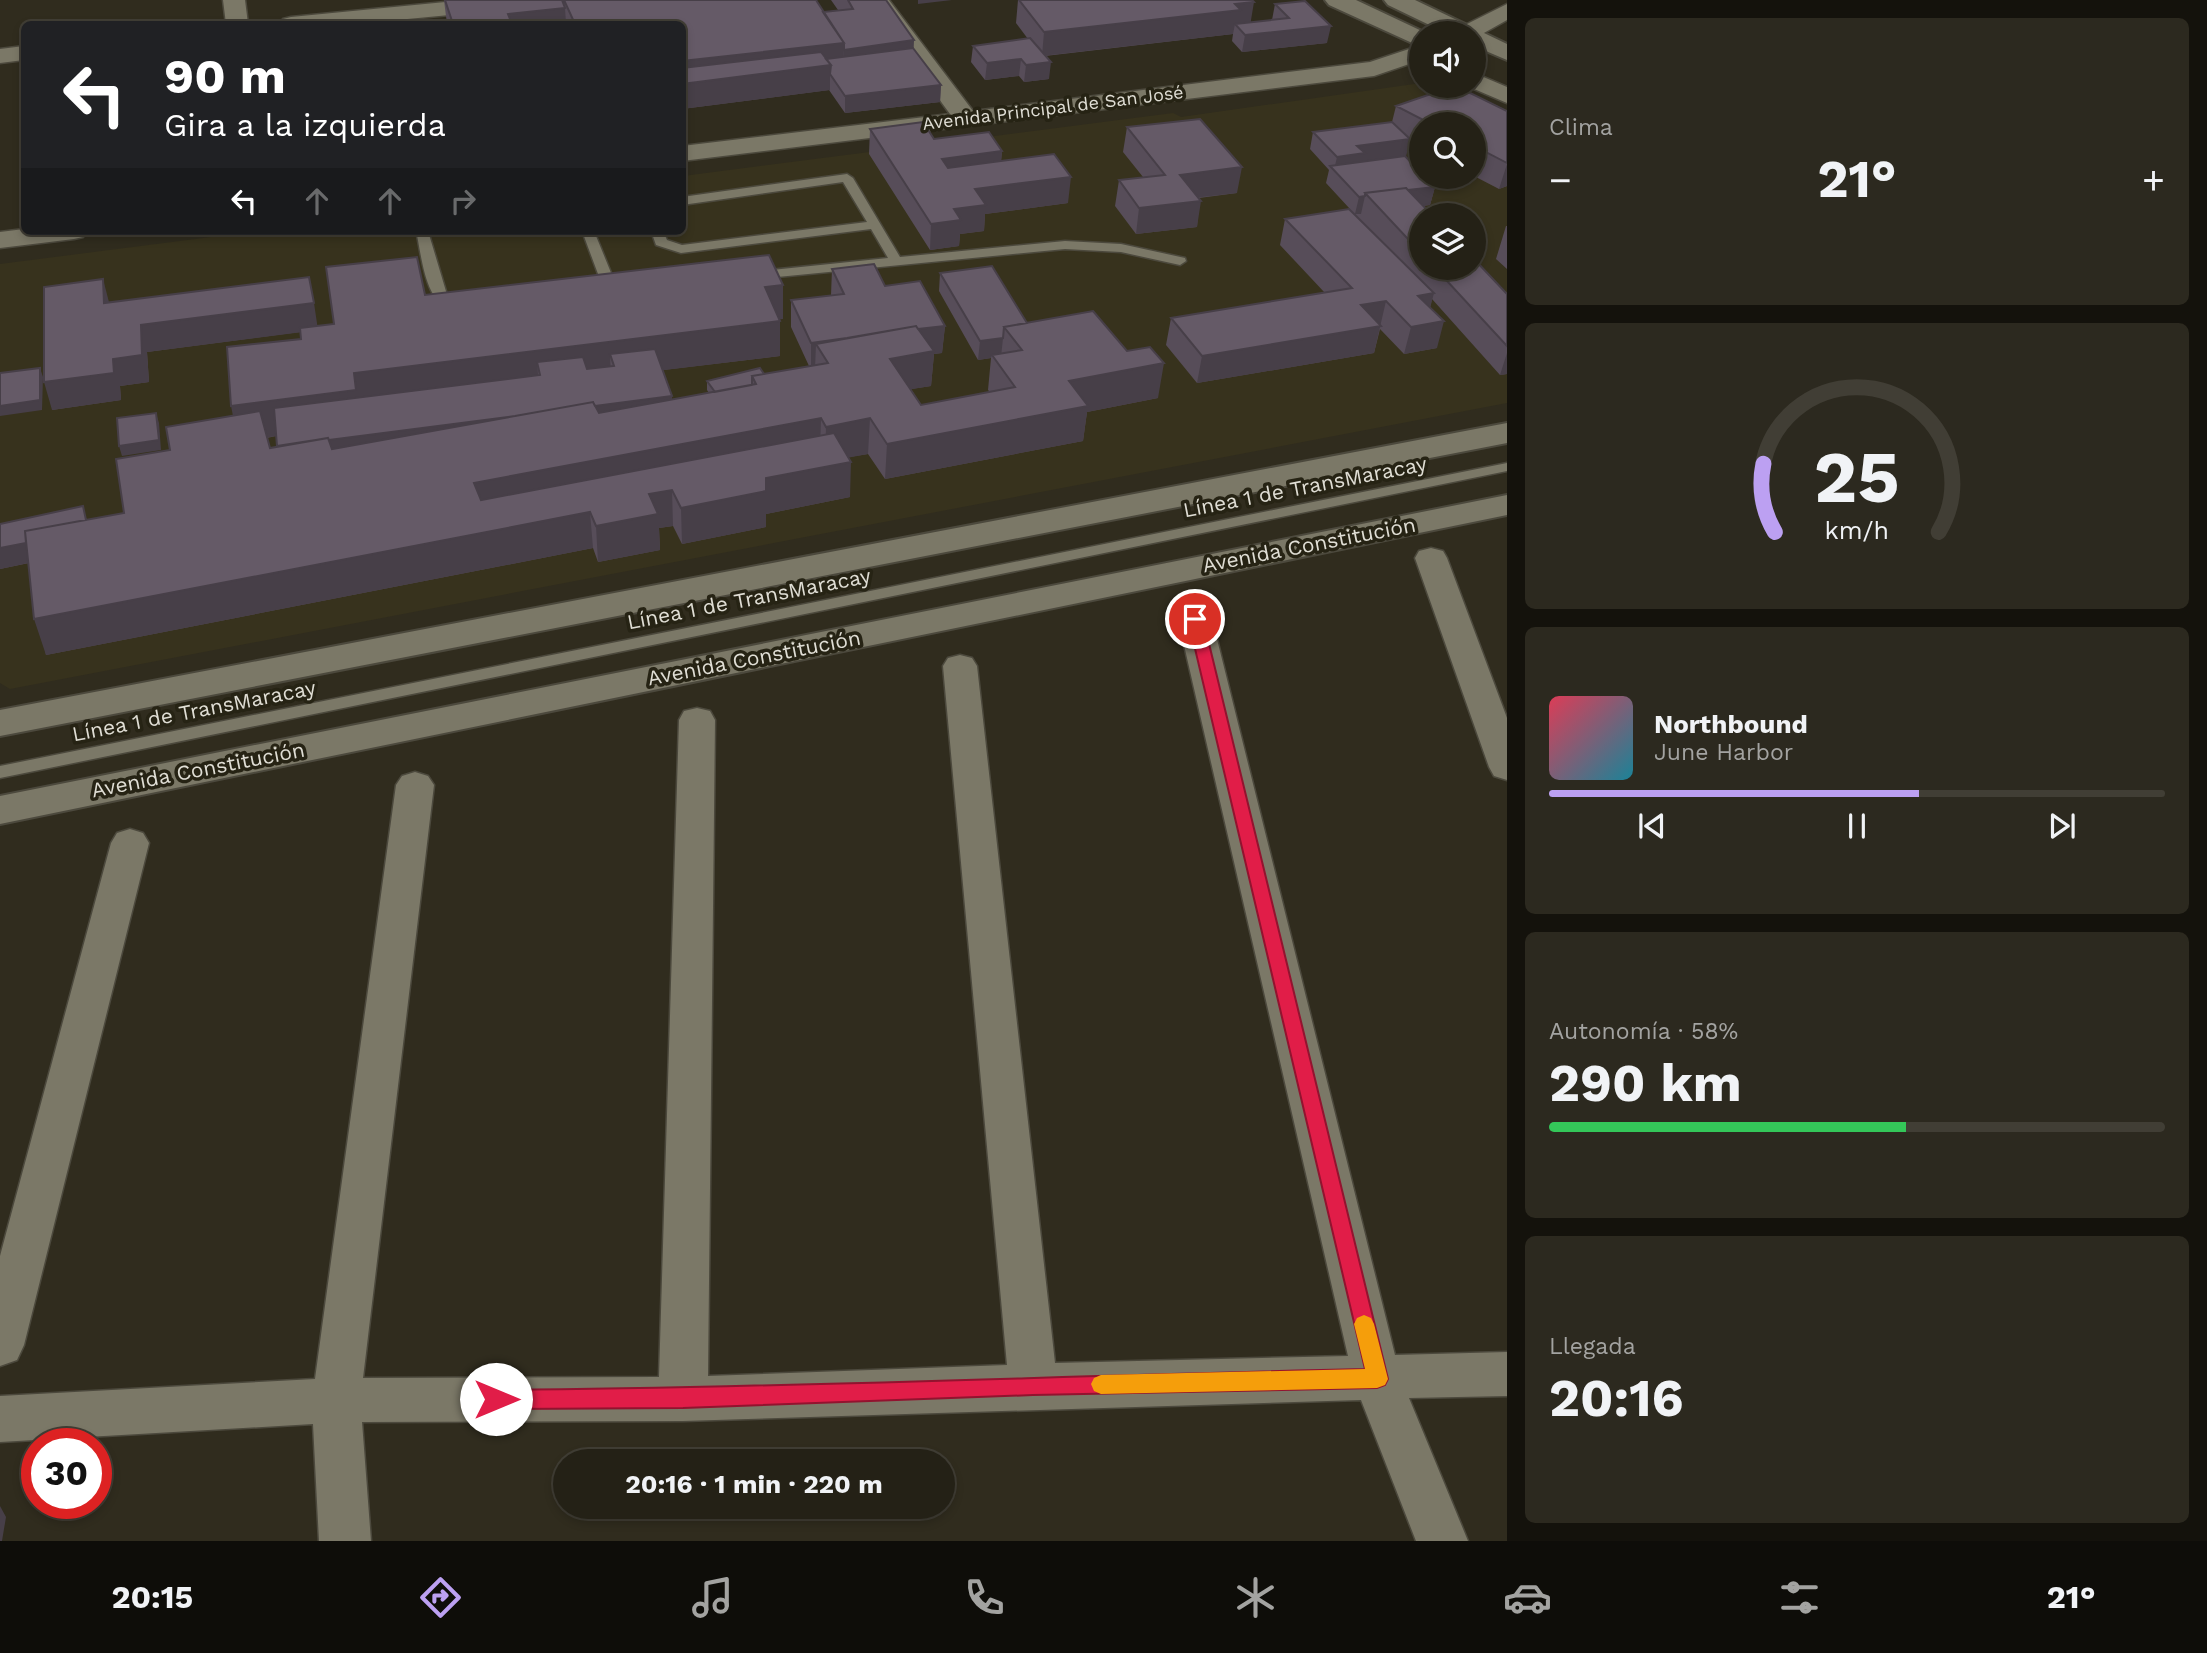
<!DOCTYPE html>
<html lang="es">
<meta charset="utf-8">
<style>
body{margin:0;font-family:"Work Sans",sans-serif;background:#2c291f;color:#f1f3f6;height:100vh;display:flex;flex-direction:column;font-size:26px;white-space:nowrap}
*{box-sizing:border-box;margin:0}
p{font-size:23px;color:#a3a3a1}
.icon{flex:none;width:38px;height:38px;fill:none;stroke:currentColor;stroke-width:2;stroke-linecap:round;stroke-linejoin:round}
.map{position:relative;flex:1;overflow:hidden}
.side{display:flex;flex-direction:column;gap:18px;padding:18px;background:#14120c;width:700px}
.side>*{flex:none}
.banner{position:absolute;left:21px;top:21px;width:665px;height:214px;border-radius:10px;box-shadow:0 4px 10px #0003,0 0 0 2px #413e35;background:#202124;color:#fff;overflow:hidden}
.fabs{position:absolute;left:1409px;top:21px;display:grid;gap:14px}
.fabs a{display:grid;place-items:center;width:77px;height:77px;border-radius:50%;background:#242116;box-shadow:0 4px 10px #0003,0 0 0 2px #413e35;font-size:35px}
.speed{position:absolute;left:21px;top:1428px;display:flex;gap:14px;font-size:35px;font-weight:700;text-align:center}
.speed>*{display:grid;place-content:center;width:91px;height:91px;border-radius:50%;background:#242116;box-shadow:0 4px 10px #0003,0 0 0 2px #413e35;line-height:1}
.speed .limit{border:10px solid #d22;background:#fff;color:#111}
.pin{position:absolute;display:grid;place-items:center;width:60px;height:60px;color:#fff;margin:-30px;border:4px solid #fff;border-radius:50%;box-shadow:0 2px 7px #0007}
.me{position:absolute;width:77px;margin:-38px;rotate:90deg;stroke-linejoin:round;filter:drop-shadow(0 0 5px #0008)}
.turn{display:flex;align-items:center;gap:24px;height:147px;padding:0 28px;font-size:32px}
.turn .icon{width:91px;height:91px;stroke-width:2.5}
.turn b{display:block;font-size:49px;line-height:60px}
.lanes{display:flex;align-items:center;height:66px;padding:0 28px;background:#0003;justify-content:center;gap:35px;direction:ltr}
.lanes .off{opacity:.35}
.big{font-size:52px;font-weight:700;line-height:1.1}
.side .widget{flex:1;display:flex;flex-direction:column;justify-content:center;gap:10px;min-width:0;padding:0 24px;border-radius:10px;background:#2c291f}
.side .dial{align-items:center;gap:0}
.dial svg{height:182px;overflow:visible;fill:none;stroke:#413e35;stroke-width:7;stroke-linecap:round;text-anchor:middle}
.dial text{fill:#f1f3f6;stroke:none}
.song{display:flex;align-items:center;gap:21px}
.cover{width:84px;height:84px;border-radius:10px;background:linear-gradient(135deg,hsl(350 70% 55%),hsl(190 70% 35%))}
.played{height:7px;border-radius:4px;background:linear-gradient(90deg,#bca0f2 60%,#413e35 60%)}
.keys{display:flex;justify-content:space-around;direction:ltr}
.heat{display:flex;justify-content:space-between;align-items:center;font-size:38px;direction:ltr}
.charge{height:10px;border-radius:5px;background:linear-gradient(90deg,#34c759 58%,#413e35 0)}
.trip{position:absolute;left:553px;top:1449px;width:402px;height:70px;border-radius:35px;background:#242116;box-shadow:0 4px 10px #0003,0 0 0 2px #413e35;font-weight:700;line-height:70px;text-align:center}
.dock{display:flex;height:112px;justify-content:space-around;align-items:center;background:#0e0d09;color:#a3a3a1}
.dock .icon{width:49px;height:49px}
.dock .selected{color:#bca0f2}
.dock b{font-size:32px;color:#f1f3f6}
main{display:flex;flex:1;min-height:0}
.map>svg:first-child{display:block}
.built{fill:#37321d;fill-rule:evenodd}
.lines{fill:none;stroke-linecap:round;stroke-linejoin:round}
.service-casing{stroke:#4c493d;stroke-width:3}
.minor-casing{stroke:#4c493d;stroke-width:3}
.tertiary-casing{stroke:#4c493d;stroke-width:4}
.service{fill:#7b7867;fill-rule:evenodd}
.minor{fill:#7b7867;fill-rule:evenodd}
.tertiary{fill:#7b7867;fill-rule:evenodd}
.wall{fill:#574d59;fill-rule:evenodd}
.shaded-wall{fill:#473f48}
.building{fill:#655a67;stroke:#473f48;stroke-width:2}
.route{fill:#e11d48;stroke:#92132f;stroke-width:2}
.slow{fill:#f59e0b}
.labels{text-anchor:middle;stroke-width:7;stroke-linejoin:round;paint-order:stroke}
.far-street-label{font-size:18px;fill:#e0ded5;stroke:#262314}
.street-label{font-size:21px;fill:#e0ded5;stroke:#262314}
</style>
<main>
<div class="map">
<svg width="1507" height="1541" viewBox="0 0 1507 1541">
<rect width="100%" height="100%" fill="#302c1e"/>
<path class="built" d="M1421,83V86H1449L1507,115V403L10,689L0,683V264L258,231H682L683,176L1173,113L1181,117ZM1421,124H1474V177H1421ZM1421,215H1474V268H1421Z"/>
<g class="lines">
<g class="service-casing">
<path id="service" d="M847,174L853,178L900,257L1065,241L1121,244L1185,258L1186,261L1180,265L1121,252L1065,249L756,279L751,278V272L888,258L871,229L681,253L656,245L651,231H663L667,240L682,245L867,222L843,182L682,205V197Z
M416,231H428L448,298L461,303V309C425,315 422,255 416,231Z
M582,231H594L618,290L616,293L611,294L604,290Z
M1507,463V471L0,778V766Z"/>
</g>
<g class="minor-casing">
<path id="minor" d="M223,0H245L248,24H226Z
M466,0H545L542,5L534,7L355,24H280L283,19L291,17Z
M867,0H889L973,111L1370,62L1421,45V60L1374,76L682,161V146L950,114Z
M1507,4V20L1475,38L1474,33H1456L1459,28Z
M24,46V60L0,63V49Z
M1474,73L1507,87V103L1467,86H1474Z
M24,229V231H87L83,237L74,239L0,248V232Z
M1431,548L1443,551L1447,558L1507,718V780L1494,776L1489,767L1415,558L1419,551Z
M1195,608L1207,611L1212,619L1395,1355L1507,1352V1396L1409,1398L1468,1541H1416L1361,1400L683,1421L362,1422L371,1541H319L313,1424L0,1442V1396L315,1379L396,785L402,776L415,772L428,776L434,785L363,1378L659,1377L679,720L684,711L697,708L710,711L715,720L708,1376L1007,1365L943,666L948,658L960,655L972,658L977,666L1055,1363L1348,1356L1178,619L1183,611Z
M130,829L143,833L149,843L24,1345L17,1360L0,1366V1256L111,843L117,833Z"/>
</g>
<g class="tertiary-casing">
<path id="tertiary" d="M1325,0H1356L1426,33H1421V47L1329,5Z
M1384,0H1415L1507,44V60L1474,46V33H1446L1388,5Z
M1507,423V443L0,736V710Z
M1507,495V515L0,824V796Z"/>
</g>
<use href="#service" class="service"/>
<use href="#minor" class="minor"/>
<use href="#tertiary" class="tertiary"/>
</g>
<path class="wall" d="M444,0H816L823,12L838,10L831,0H886L913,48L941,85L940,102L845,113L829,90L682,109V24H447Z
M1018,0H1252L1250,23L1272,20L1275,4L1327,43L1242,52L1232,41L1233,34L1045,56L1049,79L1024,82L1019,76L985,80L971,62L973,46L1028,39L1016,23Z
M1396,106L1507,111V186L1499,189L1474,176V124H1421V148L1410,142L1405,157L1435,187L1430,205L1423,206L1421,215V268H1474L1507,294V374L1500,375L1432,299L1430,307L1437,348L1404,354L1380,329L1374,353L1197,383L1166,345L1171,318L1325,293L1280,245L1285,219L1350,209L1326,183L1329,170L1310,149L1313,132L1392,122Z
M1127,127L1237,193L1199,198L1197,227L1136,234L1115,206L1119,180L1143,177L1123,152Z
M870,129L1002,151L1001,161L1068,203L985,214L984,231L960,234L959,246L930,250L869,154Z
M1506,226H1507V269L1496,259Z
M832,269L885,286L945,326L942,353L934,354L931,386L911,389L921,405L990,392L988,390L991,358L978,360L939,291L940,273L1158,398L1087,412L1083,441L885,479L868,454L849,457L850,497L766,514V527L682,544L673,526L659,528L660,550L598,562L593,548L46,655L29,563L0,569V524L87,520L124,513L170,450L233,416L301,339L300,332L147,352L149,382L120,386L121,400L52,410L109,302L318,326L334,324L425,295L783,319H779L780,356L663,370L672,400L709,393L707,390V381L764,374L809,366L791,327V300L831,295ZM276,436L277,447L270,448L267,438Z"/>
<path class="shaded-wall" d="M918,0H952L918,4Z
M1254,2L1250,26L1235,24L1233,34L1042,56L1044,32Z
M565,8L566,24H509L508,14Z
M1331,26L1327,43L1242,52L1245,35Z
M914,40L913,65L843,74L844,50Z
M844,43L843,74H830V90L682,109V61Z
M1021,59L1019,76L985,80L987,63Z
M1051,62L1049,79L1024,82L1026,65Z
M941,85L940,102L845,113V96Z
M1410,139L1406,157L1362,162L1334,170L1337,157L1357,146Z
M1002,151L1000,176L940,184L942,159Z
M1507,163V186L1499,189L1507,164Z
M1242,167L1237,193L1176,200L1180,175Z
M1071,177L1068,203L985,214L984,231L960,234L959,246L930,250L931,224L954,209L975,189Z
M1435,187L1430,205L1382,211L1368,195Z
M1365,196L1361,214H1355L1359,197Z
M1201,201L1197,227L1136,234L1139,208Z
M103,279L110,306L104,303Z
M783,285V319L765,321V287Z
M1434,293L1427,320L1418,296Z
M1386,301L1374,353L1197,383L1202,356L1361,305Z
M314,303L318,330L147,352L149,382L120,386L121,400L52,410L44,382L113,359L141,325Z
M780,321V356L615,376L614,366L610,354L611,377L537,362L539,386L362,425L238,441L231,406L354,373Z
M1444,321L1437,348L1404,354L1411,327Z
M945,326L942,353L934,354L931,386L888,393L816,344L815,369L811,370V343Z
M1003,338L1001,357L992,355L991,358L978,360L980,341Z
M1507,353V374L1500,375Z
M1164,363L1158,398L1087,412L1083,441L885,479L887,444L1069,381Z
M40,368L43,377L42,410L0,416V406Z
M672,396L673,423L283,474L277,446Z
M156,413L159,423L161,450L122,456L119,446Z
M821,418L820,453L478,519L474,483Z
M870,418L868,454L825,462L826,427Z
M851,462L850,497L766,514V527L682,544L681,508L766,478Z
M672,490L673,526L659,528L660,550L598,562L596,526L649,494Z
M590,512L593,548L46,655L34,619Z
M88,529L94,549L0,569V548Z
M0,1506L6,1517L2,1541H0Z"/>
<path class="building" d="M445,0H562L565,8L508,14L512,24H453Z
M564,0H816L844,43L682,61V24H575Z
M848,0H886L914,40L844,50V43L823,12L853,9Z
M1019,0H1252L1254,2L1235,4L1241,10L1044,32Z
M1305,1L1331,26L1245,35L1235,24L1289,18L1275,4Z
M1030,38L1051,62L1026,65L1021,59L987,63L973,46Z
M913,48L941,85L845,96L830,74L831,65L826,59Z
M821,52L831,65L682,84V68Z
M1454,86H1456L1507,111V163L1474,146V124H1431L1396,106Z
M1200,119L1242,167L1180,175L1201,201L1139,208L1119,180L1165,175L1127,127Z
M923,122L934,139L989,132L1002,151L942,159L948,168L1054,154L1071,177L975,189L986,205L954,209L961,220L931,224L870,129Z
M1392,122L1410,139L1357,146L1365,153L1337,157L1313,132Z
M1405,156L1421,173V177H1425L1435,187L1408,190L1406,188L1365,193V196L1359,197L1330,166Z
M1406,188L1432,215H1421V253L1365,193Z
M1349,209L1434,293L1418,296L1444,321L1411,327L1386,301L1361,305L1381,326L1202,356L1171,318L1352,288L1285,219Z
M769,255L783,285L765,287L780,321L354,373L356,390L231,406L227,347L301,339L300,328L334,324L326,267L417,257L425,295Z
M1474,259L1507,294V346L1435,268H1474Z
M874,264L885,286L920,281L945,326L918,329L916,326L847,338L811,343L791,300L844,294L832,269Z
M992,266L1027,323L1004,327L1003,338L980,341L940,273Z
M309,277L314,303L141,325L142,355L113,359L114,373L44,382V287L103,279L104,303Z
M1093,311L1127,351L1150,347L1164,363L1069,381L1088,406L887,444L870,418L826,427L821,418L474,483L481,500L834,433L851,462L766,478V491L681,508L672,490L649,494L658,514L596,526L590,512L34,619L25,531L124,513L116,459L170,450L166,427L260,411L270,448L328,438L332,449L593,402L599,413L756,384L752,376L828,363L816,344L916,326L934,351L890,359L921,405L1015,387L992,355L1022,350L1004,327Z
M655,349L672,396L595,406L593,402L515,416L329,440L328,438L277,446L274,408L540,375L537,362L583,357L587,369L614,366L610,354Z
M40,368V400L0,406V373Z
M760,368L764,374L752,376V385L715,392L707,381Z
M156,413L159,440L119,446L117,418Z
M83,506L86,520L25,531L26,543L0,548V524Z"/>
<path class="route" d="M1195,614L1203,619L1388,1379L1385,1385L1377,1388L1033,1395L683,1408L496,1409L489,1406L486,1399L489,1392L496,1390C786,1388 1075,1375 1365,1369L1188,619Z"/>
<path class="slow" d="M1364,1315L1371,1318L1374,1324L1388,1379L1385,1385L1377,1388L1101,1394L1094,1391L1091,1384L1094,1378L1101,1375L1365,1369L1354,1324L1357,1318Z"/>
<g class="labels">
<g class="far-street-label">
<text transform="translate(1053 108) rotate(-7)" y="6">Avenida Principal de San José</text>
</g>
<g class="street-label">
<text transform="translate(1305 487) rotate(-11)" y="7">Línea 1 de TransMaracay</text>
<text transform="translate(1309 545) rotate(-11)" y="7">Avenida Constitución</text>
<text transform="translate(749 599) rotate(-11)" y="7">Línea 1 de TransMaracay</text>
<text transform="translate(754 658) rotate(-11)" y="7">Avenida Constitución</text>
<text transform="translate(194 711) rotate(-11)" y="7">Línea 1 de TransMaracay</text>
<text transform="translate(198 770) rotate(-11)" y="7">Avenida Constitución</text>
</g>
</g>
</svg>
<div class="fabs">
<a><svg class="icon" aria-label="sound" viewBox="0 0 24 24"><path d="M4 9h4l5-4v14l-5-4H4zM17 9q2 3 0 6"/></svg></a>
<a><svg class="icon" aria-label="search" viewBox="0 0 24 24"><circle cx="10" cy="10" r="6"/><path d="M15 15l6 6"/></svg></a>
<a><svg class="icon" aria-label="layers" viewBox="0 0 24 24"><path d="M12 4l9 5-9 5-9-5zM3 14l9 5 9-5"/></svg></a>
</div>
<div class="speed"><div class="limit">30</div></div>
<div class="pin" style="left:1195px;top:619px;background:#d93025"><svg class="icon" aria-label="arrive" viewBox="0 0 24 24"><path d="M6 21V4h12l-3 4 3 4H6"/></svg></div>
<svg class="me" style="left:496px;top:1399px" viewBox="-20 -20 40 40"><circle r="19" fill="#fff"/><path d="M0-13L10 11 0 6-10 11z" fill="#e11d48"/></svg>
<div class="trip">20:16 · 1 min · 220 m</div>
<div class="banner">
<div class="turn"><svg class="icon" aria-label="left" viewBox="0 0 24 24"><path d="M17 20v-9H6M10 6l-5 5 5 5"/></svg><div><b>90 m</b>Gira a la izquierda</div></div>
<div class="lanes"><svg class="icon" aria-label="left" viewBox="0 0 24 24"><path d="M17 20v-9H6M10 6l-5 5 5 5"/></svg><svg class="icon off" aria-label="ahead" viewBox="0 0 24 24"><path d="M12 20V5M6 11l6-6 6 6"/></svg><svg class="icon off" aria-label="ahead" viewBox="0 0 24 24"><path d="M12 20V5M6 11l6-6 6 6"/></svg><svg class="icon off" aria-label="right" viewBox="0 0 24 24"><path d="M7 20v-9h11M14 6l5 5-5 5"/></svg></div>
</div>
</div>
<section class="side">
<div class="widget"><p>Clima</p>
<div class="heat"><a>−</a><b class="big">21°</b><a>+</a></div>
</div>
<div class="widget dial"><svg viewBox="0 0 100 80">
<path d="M14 69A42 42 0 1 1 86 69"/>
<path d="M14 69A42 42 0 0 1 9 39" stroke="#bca0f2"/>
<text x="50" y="56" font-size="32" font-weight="700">25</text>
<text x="50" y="72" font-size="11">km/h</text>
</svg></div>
<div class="widget">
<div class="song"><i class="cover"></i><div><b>Northbound</b><p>June Harbor</p></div></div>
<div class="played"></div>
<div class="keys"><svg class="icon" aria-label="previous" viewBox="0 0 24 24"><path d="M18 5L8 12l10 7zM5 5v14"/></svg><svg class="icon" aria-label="pause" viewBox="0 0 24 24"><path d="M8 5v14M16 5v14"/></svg><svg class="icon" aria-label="next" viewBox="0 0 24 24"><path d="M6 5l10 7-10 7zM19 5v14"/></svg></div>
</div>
<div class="widget"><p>Autonomía · 58%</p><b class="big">290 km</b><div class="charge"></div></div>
<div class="widget"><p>Llegada</p><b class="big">20:16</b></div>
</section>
</main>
<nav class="dock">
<b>20:15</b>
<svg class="icon selected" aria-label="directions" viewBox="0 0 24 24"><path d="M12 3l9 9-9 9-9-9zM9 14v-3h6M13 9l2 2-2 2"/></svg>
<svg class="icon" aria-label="music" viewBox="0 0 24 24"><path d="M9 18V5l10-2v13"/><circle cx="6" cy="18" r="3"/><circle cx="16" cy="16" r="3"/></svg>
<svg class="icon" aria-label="phone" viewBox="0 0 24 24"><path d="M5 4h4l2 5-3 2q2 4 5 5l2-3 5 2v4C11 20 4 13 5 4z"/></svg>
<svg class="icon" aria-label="climate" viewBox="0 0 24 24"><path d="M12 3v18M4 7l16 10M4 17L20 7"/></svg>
<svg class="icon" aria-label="car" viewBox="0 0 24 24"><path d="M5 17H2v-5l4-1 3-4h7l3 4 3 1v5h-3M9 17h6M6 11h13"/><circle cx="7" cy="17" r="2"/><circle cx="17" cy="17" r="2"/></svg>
<svg class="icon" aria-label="filters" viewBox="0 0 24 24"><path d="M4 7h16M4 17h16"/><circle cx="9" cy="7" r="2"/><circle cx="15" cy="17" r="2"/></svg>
<b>21°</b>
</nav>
